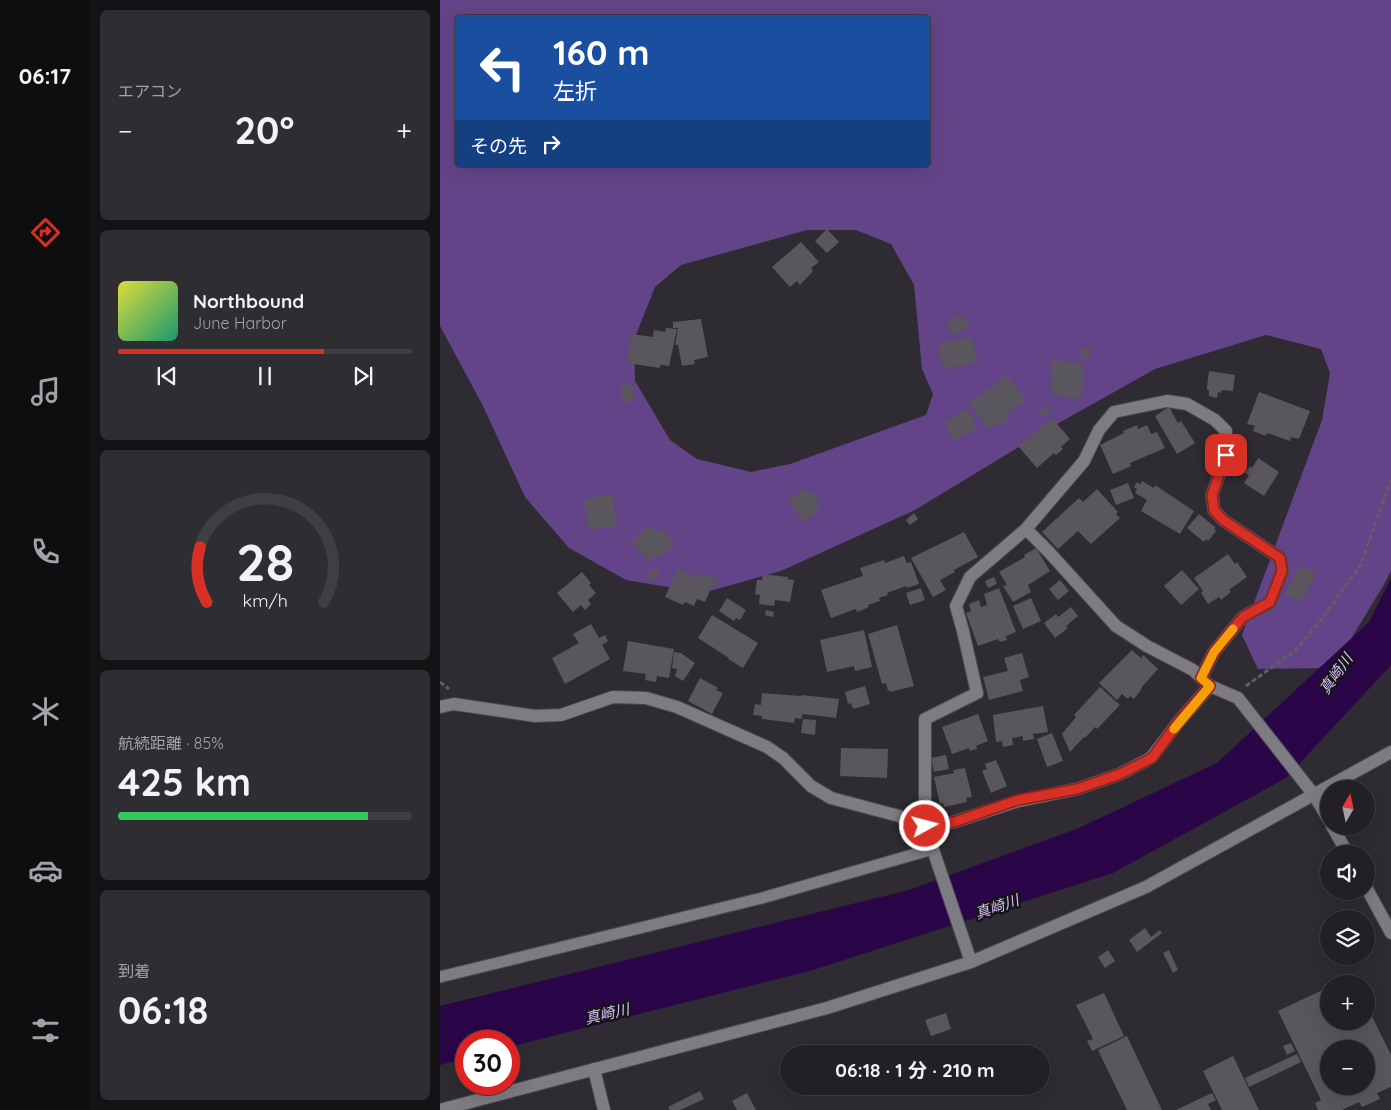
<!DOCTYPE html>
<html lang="ja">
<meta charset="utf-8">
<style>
body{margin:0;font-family:Quicksand,"Noto Sans JP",sans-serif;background:#2e2d32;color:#f1f3f6;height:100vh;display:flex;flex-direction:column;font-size:19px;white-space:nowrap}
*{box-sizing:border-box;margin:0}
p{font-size:16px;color:#a2a3a7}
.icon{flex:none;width:28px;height:28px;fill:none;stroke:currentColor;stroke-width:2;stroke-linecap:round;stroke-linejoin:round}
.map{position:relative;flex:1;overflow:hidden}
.details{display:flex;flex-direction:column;gap:10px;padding:10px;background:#131215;width:350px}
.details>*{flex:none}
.guide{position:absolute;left:15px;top:15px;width:475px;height:152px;border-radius:5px;box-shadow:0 5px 20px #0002,0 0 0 1px #3f3e43;background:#1a4fa0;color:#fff;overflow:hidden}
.needle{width:32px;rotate:9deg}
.fabs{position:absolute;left:880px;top:780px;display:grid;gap:10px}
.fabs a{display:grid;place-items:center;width:55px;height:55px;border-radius:50%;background:#222026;box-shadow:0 5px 20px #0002,0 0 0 1px #3f3e43;font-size:25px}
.speed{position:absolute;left:15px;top:1030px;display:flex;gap:10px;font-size:25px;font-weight:700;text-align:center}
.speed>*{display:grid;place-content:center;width:65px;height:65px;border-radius:50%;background:#222026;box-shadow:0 5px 20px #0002,0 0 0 1px #3f3e43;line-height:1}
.speed .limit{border:8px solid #d22;background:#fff;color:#111}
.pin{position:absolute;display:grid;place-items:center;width:42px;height:42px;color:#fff;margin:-21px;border-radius:10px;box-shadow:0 2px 8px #0006}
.me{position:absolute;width:55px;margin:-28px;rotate:83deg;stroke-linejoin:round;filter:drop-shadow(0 0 4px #0008)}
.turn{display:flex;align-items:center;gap:18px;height:105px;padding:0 15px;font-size:22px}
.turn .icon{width:65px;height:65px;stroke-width:2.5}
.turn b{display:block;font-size:35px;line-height:42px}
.then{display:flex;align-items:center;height:48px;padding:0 15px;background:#0003;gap:10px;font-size:19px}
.big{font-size:38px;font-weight:700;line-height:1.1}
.details .tile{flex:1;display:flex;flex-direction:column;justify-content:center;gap:8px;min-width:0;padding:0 18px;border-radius:8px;background:#2e2d32}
.details .dial{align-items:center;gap:0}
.dial svg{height:130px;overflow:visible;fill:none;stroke:#3f3e43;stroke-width:7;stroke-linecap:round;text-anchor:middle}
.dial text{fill:#f1f3f6;stroke:none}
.song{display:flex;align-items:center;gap:15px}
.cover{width:60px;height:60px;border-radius:8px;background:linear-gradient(135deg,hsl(60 70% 55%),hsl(160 70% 35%))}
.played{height:5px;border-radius:2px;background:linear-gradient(90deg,#d93025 70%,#3f3e43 70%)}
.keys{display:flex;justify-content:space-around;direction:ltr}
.heat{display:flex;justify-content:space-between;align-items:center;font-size:28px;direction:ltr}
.charge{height:8px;border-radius:4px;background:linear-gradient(90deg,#34c759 85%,#3f3e43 0)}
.trip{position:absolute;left:340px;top:1045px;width:270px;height:50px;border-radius:25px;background:#222026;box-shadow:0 5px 20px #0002,0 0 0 1px #3f3e43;font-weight:700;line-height:50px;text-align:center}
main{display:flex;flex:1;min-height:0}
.tabs{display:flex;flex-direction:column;width:90px;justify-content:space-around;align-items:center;background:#0e0d0f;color:#a2a3a7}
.tabs .icon{width:35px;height:35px}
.tabs .active{color:#d93025}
.tabs b{font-size:22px;color:#f1f3f6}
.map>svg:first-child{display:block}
.green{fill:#644488;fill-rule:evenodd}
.water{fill:#2a0547}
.building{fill:#59565d;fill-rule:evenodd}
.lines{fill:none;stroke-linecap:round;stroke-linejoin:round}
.service-casing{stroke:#4b484f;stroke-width:13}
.minor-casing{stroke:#4b484f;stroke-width:14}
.tertiary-casing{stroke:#4b484f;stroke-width:14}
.path{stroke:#615e65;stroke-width:3;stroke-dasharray:5 2.5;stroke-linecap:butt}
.service{stroke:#7e7b83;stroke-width:11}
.minor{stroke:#7e7b83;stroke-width:12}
.tertiary{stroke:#7e7b83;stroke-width:12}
.route-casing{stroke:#8d1f18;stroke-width:12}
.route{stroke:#d93025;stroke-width:9}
.slow{stroke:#f59e0b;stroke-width:9}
.labels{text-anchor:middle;stroke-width:5;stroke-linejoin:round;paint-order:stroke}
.water-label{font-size:15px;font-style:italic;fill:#dbc2fd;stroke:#151417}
</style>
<main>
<nav class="tabs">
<b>06:17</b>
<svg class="icon active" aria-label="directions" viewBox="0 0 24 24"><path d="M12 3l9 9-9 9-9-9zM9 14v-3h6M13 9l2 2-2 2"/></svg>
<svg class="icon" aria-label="music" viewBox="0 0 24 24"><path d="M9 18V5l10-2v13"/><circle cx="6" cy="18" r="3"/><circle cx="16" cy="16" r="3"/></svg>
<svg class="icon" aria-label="phone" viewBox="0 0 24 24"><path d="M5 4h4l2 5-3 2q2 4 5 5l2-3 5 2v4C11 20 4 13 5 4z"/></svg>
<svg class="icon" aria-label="climate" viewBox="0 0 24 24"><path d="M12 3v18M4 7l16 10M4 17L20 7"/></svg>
<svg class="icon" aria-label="car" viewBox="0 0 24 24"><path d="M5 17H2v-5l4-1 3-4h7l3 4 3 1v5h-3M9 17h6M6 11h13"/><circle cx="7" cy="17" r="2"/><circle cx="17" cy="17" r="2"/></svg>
<svg class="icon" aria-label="filters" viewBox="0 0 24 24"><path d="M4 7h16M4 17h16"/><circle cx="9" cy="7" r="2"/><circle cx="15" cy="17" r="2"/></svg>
</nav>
<section class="details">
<div class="tile"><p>エアコン</p>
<div class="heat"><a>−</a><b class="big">20°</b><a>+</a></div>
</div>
<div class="tile">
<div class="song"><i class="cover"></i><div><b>Northbound</b><p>June Harbor</p></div></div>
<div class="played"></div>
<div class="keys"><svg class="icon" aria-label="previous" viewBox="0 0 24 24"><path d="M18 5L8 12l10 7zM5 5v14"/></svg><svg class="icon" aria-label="pause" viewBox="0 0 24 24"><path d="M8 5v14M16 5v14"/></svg><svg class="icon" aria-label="next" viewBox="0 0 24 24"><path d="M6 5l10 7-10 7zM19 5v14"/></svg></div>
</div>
<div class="tile dial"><svg viewBox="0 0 100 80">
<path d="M14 69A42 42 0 1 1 86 69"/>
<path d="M14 69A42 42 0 0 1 10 35" stroke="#d93025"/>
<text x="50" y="56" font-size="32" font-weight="700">28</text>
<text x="50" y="72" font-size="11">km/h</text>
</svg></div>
<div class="tile"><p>航続距離 · 85%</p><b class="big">425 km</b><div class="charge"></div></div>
<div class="tile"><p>到着</p><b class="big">06:18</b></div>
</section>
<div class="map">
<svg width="951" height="1110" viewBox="0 0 951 1110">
<rect width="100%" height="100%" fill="#2e2b32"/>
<path class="green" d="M0,0H951V571L942,588L893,668L818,669L802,635L882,420L890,373L881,349L826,335L715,369L617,424L475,510L341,571L263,593L186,580L129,548L85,497L43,406L0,326ZM18,18H488V165H18ZM367,230H416L451,244L474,285L482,369L493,394L486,415L350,464L311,472L257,459L230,440L195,381L194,340L215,287L241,265Z"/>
<path class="water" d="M951,578V665L846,778L673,873L373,970L69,1047V1041H26V1058L0,1065V1006L469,890L639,828L777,763L929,622Z"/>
<path class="building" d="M387,229L399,242L387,253L375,241Z
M361,242L379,262L371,268L373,271L360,285L357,281L350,287L332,267Z
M522,313L530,325L514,335L506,324Z
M261,319L268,357L254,360L255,364L242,366L238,345H235L238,328H233V322Z
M226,328L237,329L229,366L220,365V368L187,363L191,334L213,337L214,330L225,332Z
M532,337L537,362L503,369L498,344Z
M649,347L653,356L643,359L640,350Z
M611,360L644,364L642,379H645L640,399L611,395L613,372H609Z
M769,371L795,375L793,391L782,390L781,393L778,392L777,398L769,396V390H767V387Z
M567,375L586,400L566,415L569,419L558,427L556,423L548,429L529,403Z
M182,384L193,385V402H181Z
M819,392L870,411L859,439L851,437L850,441L827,433L826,436L813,431L815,426L807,424Z
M611,406L612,411L601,415L599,410Z
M729,407L738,423L741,421L755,443L737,454L715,416Z
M527,409L538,427L513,441L504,422Z
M612,418L630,439L621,447L623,449L616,455L614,453L597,468L578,446Z
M697,425L698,429L707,425L711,434L717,432L725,448L690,463L691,466L673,474L660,445L684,433L683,431Z
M818,458L839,472L824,496L804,483L809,475L805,473L810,466L812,468Z
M702,481L714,488L715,485L754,511L740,534L701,511L707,500L695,493L697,489L694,487L697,482L700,484Z
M688,483L694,498L676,505L670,490Z
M366,488L370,495L374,492L379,500L375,502L381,510L363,522L348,500Z
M657,489L678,512L676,514L680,518L651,544L638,531L618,549L602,532L639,498L643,502Z
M172,494L177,526L149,530L144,499Z
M474,513L478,519L470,525L466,520Z
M759,514L776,528L774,529L776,531L768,541L766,539L764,542L747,528Z
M210,525L217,532L221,529L235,543L219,558L215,555L209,561L191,543Z
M524,532L538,557L514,570L515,572L500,580L506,590L493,597L471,558Z
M596,548L610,571L588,585L591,592L573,602L563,586L567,585L559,572L585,557L584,555Z
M788,554L795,564L797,562L807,577L789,590L791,592L781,600L779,597L768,604L761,593L763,591L754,578Z
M464,556L467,563L471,562L479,584L467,588L466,586L447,593L448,595L439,598L440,601L428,605L429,607L417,612L416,609L391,618L381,590L423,576L420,568L444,560L445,563Z
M861,565L877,574L860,602L845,594Z
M216,567L221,572L211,582L206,577Z
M237,569L261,578L263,573L279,580L276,587L272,586L265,602L257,599L254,606L245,602L243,605L225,597Z
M742,570L759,589L741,605L724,586Z
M142,572L151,583L149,585L156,593L148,600L151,604L145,610L141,605L133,612L117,593Z
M323,574L348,577V579L354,580L350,602L335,600L334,606L319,604L320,595L315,594L317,580H322Z
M554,577L557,584L548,588L545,581Z
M620,580L629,591L618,600L609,589Z
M481,588L485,600L470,605L466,593Z
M559,588L576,632L566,636L567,640L560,642L558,639L538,646L526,613L531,611L529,604L539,600L541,607L547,605L544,594Z
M287,598L306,610L300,620L296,618L294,621L279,611Z
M591,598L601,621L583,629L573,606Z
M631,607L638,616L626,626L628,628L615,638L604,623L616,614L618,617Z
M326,610L334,612L333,617L325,615Z
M272,615L318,643L303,668L288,659L289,658L258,638Z
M151,624L159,638L165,635L168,641L162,645L170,659L125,684L112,658L139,643L133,634Z
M457,625L474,686L450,692V690L448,691L446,683L442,684L428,634Z
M424,630L432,667L415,671L414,666L387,672L380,640Z
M188,641L234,649L229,678L217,676L216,682L205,680L206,674L183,671Z
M692,650L701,658L703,655L718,669L701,688V690L694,699L690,696L688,699L682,694L677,700L659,683Z
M234,652L241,653L255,663L243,681L235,676L237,669L232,668Z
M582,653L589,677L580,680L583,691L549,700L543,677L568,671L564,658Z
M260,678L278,688L276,690L283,693L272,714L248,701Z
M425,686L430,704L413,709L411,703L408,704L405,692Z
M660,687L680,705L657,729L655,727L645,738L644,737L630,752L622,734L636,717L634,715Z
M322,693L361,696L362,695L399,699L396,718L362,714V719L355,718L354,723L322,719V716L313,715L315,704L321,705Z
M603,706L608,732L593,734L594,739L583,741V736L572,738L573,745L563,747L562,741L556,742L553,715Z
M538,714L548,741L536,746L537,749L530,751L529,748L512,754L502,727Z
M363,719L376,720L375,735L361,733Z
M612,733L623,761L607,767L597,739Z
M401,748L448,749L447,778L400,776Z
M506,755L509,769L494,772L491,758Z
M556,760L567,786L551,793L542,771L547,769L545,764Z
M525,768L532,797L526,798L527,802L504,807L503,803L500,804L494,777L514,773L513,770Z
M705,928L711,937L720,930L722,933L697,952L689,940Z
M668,950L675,961L665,968L658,957Z
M729,950L738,970L733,973L723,953Z
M913,975L917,984H895Z
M889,987V1021H926V1004L951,1055V1087L937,1093L940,1099L922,1107L919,1102L902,1110H878L875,1103L881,1100L838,1011ZM889,1049H926V1086H889Z
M664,993L684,1036L652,1051L647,1041L653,1039L636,1005Z
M506,1013L511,1029L491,1036L485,1020Z
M687,1036L722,1110H687L658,1050Z
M851,1043L855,1051L847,1055L843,1046Z
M857,1054L861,1062L809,1087L805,1078Z
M793,1056L819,1110H782L763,1071Z
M260,1091L264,1099L240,1110H230L228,1107Z
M307,1093L316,1110H297L292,1101Z
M772,1093L776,1100L768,1104L771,1110H736Z"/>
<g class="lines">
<g class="service-casing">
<path id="service" d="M0,977L322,898L493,849"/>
</g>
<g class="minor-casing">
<path id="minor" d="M586,529L644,461L659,430L674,412L727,401L747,404L775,420L786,431V455L772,495L774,510L783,520L840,558L842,571L830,602L803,617L774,652L761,678
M0,707L14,704L95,716L121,715L173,697L206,698L237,707L327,747L343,758L371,786L391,798L459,816L485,826L514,822L578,801L637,789L680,774L711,758L740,720L770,686
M892,826L908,854
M926,887L951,933
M531,962L485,826V719L537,693L523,631L516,606L530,577L586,529L608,551L676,626L707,646L753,670L770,686L798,698L874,795L889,820
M154,1069L164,1110"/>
</g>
<g class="tertiary-casing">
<path id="tertiary" d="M0,1110L387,1008L531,962L706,887L951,752"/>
</g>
<path class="path" d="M0,682L9,689
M806,686L857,649L885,615L921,564L951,479"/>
<use href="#service" class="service"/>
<use href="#minor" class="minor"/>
<use href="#tertiary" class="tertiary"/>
</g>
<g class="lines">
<g class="route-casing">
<path id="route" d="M485,826L514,822L578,800L637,789L680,774L712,758L740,720L770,686L761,678L774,652L803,617L830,602L842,571L840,558L783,520L774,510L772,495L786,455"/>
</g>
<use href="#route" class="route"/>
<path class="slow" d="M734,729L770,686L761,678L774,652L793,629"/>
</g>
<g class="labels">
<g class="water-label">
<text transform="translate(896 674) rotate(-55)" y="5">真崎川</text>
<text transform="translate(557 907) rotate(-19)" y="5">真崎川</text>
<text transform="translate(167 1014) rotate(-13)" y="5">真崎川</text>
</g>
</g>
</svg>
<div class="fabs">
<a><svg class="needle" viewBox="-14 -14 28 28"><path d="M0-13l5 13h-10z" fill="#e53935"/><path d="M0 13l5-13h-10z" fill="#a2a3a7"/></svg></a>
<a><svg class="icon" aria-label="sound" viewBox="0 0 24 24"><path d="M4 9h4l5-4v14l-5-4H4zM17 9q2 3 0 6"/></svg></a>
<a><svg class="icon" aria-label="layers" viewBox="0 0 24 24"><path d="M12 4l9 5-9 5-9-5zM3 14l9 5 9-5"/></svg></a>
<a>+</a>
<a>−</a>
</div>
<div class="speed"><div class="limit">30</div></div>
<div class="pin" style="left:786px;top:455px;background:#d93025"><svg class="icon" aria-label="arrive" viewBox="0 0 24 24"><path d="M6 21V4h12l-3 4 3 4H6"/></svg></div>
<svg class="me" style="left:485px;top:826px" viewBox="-20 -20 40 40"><circle r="17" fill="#d93025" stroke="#fff" stroke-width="3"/><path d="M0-11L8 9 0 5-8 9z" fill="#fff"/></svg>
<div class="trip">06:18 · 1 分 · 210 m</div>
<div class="guide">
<div class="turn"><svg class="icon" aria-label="left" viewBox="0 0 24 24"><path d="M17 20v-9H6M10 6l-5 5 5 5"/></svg><div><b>160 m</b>左折</div></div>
<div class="then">その先<svg class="icon" aria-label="right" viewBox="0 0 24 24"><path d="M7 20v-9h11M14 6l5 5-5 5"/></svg></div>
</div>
</div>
</main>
